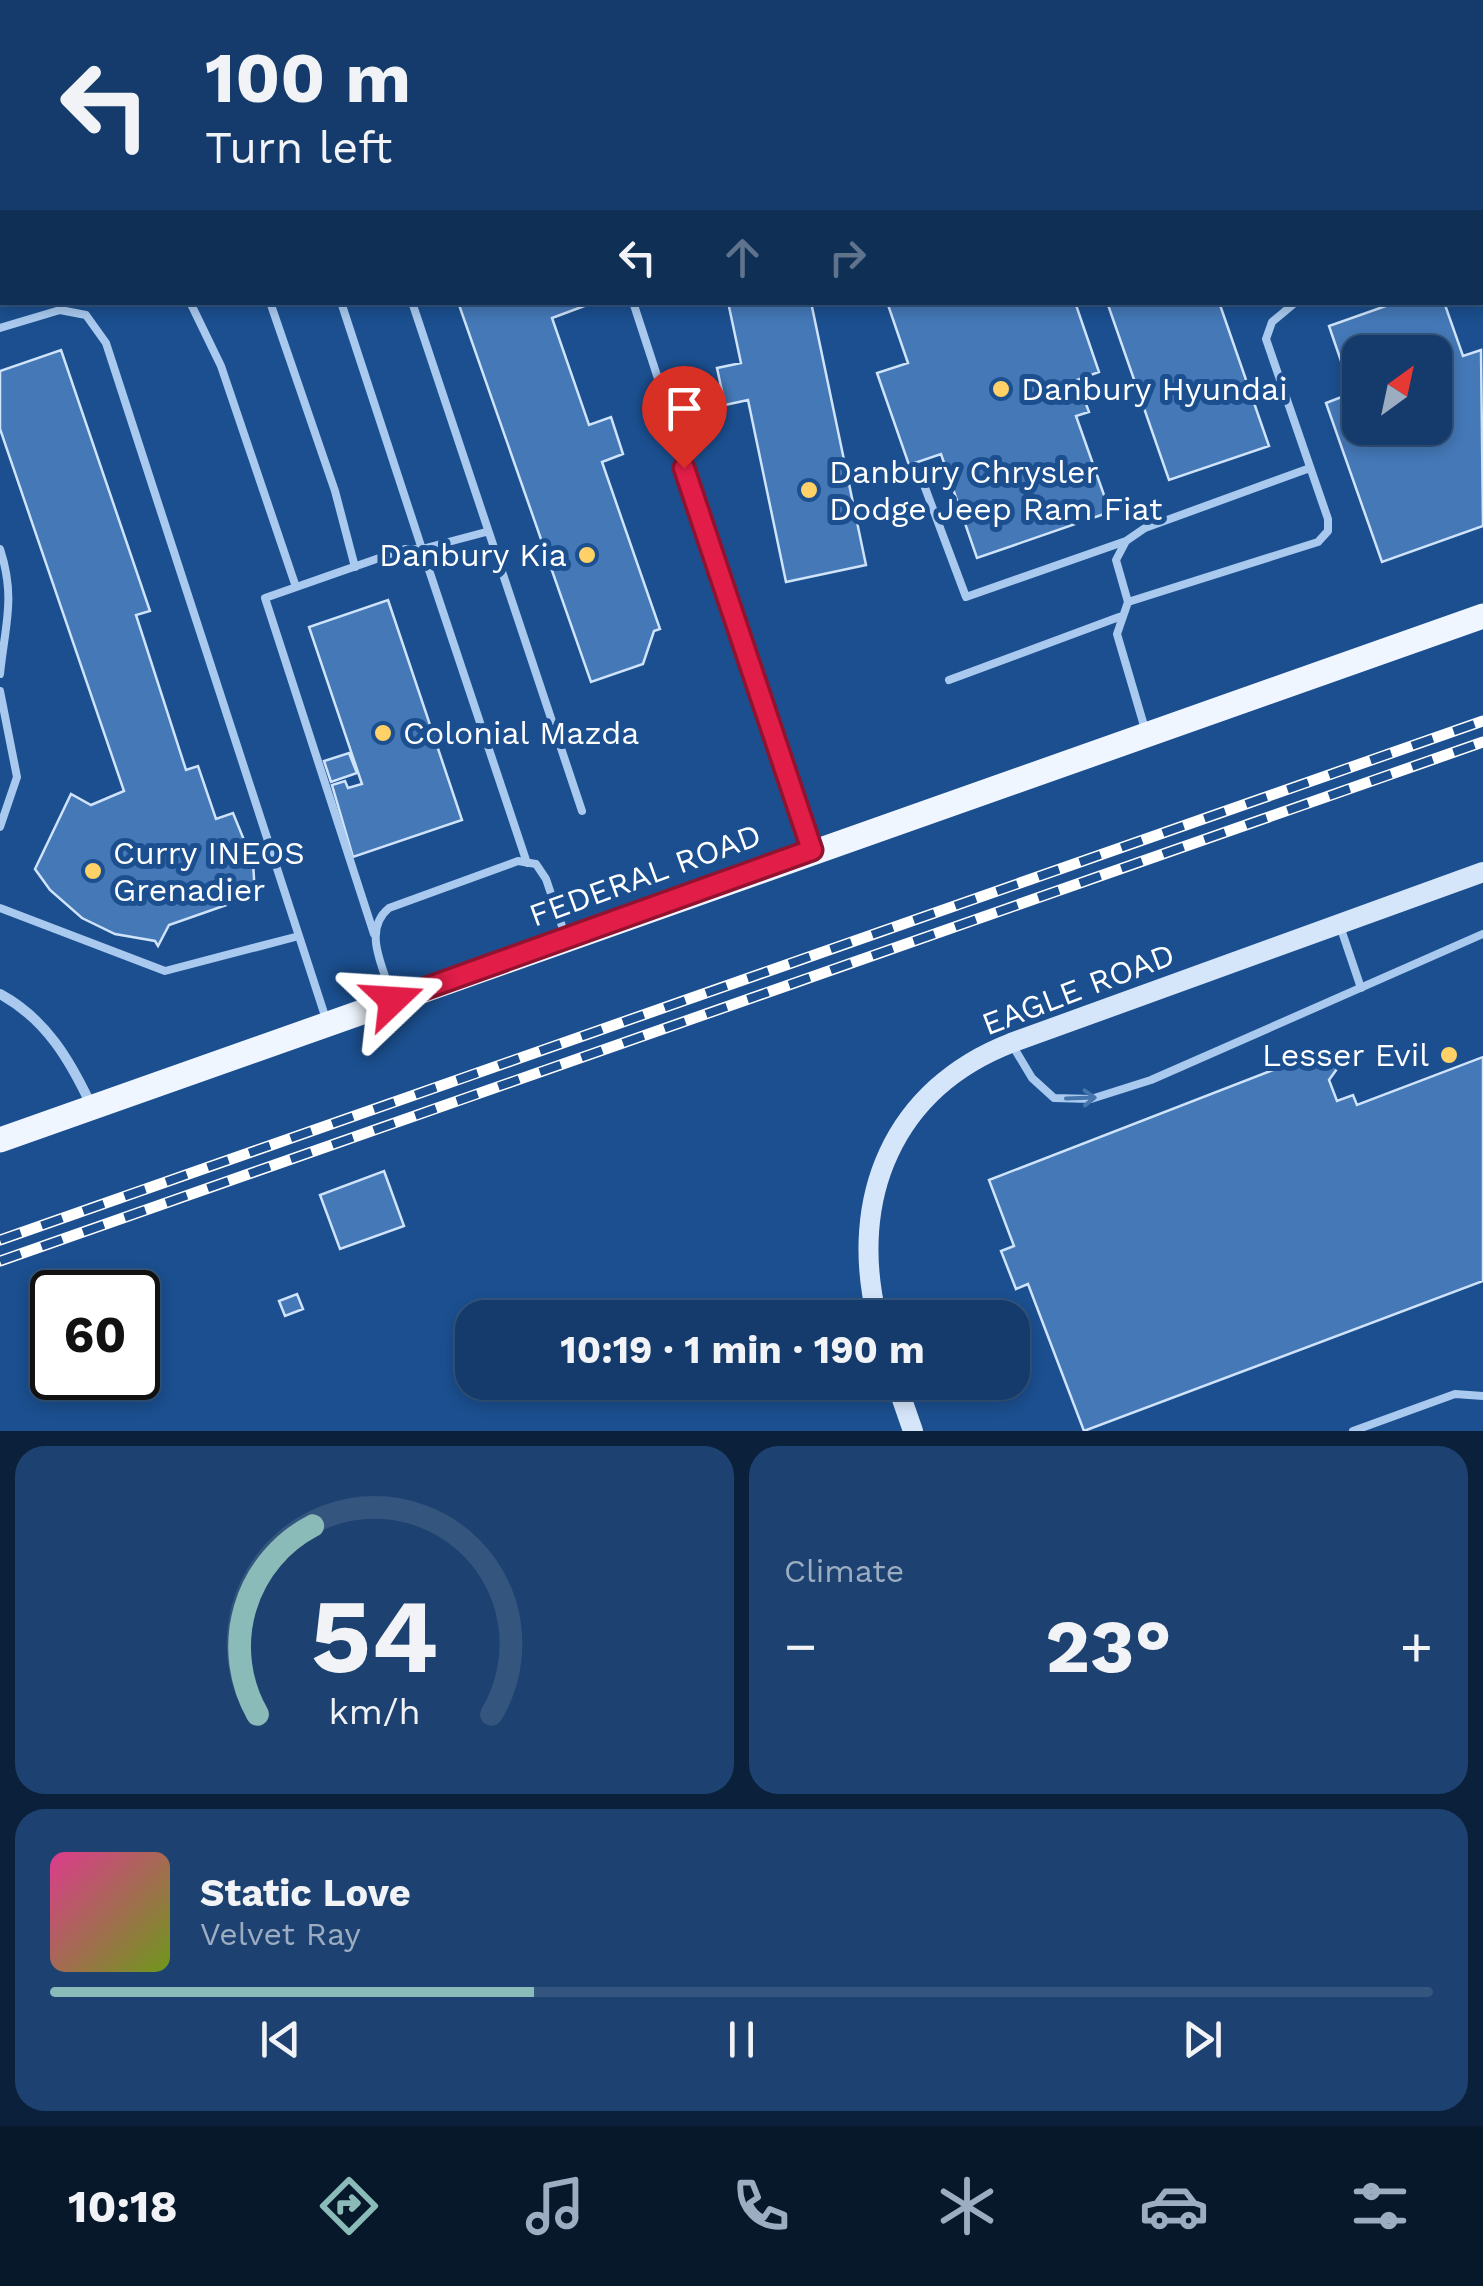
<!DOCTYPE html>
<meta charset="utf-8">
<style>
body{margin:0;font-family:"Work Sans",sans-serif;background:#1d4271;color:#f1f3f6;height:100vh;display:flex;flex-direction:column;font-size:38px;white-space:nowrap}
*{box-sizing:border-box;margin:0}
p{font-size:32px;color:#9dadc1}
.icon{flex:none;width:55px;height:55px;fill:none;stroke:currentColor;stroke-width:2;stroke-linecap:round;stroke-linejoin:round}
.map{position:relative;height:1431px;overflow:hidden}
.details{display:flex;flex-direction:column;gap:15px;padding:15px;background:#0b203b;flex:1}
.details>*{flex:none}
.banner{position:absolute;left:0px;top:0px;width:1485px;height:305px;box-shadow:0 5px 15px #0003,0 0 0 2px #33557e;background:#143b6b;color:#f1f3f6;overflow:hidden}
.needle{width:65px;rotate:33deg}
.controls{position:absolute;left:1342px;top:335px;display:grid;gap:20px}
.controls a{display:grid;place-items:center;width:110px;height:110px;border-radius:20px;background:#143b6b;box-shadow:0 5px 15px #0003,0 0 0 2px #33557e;font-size:50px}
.speed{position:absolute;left:30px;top:1270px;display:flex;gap:20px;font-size:50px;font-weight:700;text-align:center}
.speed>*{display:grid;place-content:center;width:130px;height:130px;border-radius:50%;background:#143b6b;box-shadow:0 5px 15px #0003,0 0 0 2px #33557e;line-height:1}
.speed .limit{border:5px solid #111;border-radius:15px;background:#fff;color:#111}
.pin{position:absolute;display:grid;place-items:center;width:85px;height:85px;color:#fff;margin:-102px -42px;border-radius:50% 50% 50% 0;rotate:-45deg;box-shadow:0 0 10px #0007}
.pin .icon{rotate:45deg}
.me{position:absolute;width:110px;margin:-55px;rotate:70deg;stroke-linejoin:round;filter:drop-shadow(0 0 8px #0008)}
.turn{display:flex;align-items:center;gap:35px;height:210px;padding:0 40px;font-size:45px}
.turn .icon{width:130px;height:130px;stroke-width:2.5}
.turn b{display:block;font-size:70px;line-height:85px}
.lanes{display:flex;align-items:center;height:95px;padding:0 40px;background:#0003;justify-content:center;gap:50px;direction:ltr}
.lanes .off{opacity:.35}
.big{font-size:75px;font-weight:700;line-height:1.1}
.details .tile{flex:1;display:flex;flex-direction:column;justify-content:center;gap:15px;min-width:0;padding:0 35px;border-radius:30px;background:#1d4271}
.details .dial{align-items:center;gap:0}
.dial svg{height:260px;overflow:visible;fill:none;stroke:#33557e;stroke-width:7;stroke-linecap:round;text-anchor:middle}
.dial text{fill:#f1f3f6;stroke:none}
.song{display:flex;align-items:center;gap:30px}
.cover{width:120px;height:120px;border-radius:15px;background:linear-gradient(135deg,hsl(330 70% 55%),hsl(80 70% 35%))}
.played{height:10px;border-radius:5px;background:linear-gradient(90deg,#8bbbb9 35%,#33557e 35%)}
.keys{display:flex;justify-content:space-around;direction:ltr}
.heat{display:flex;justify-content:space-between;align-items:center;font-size:55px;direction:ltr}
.details .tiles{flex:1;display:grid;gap:15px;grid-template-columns:1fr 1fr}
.tile:last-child{grid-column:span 2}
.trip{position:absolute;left:455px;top:1300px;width:575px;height:100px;border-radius:30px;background:#143b6b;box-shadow:0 5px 15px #0003,0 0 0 2px #33557e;font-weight:700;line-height:100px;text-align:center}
.menu{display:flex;height:160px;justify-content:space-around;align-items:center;background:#08182b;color:#9dadc1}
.menu .icon{width:70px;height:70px}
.menu .current{color:#8bbbb9}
.menu b{font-size:45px;color:#f1f3f6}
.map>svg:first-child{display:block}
.building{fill:#4478b7;stroke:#cfe3fa;stroke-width:2.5;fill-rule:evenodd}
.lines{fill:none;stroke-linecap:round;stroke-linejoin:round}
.lane{stroke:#a9c9ee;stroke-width:8}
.street{stroke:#a9c9ee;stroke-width:10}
.secondary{stroke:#d6e6fa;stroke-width:20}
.primary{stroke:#f0f6ff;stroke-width:25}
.rail-casing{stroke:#fff;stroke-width:11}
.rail{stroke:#1b4f8f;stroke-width:8;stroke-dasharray:22;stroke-linecap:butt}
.oneway{stroke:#4674ac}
.route-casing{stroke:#92132f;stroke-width:25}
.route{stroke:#e11d48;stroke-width:18}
.poi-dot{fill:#ffd166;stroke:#1b4f8f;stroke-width:4}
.labels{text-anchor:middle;stroke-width:10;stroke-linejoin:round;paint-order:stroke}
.poi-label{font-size:32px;fill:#fff;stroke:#1b4f8f;text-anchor:start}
.street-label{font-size:32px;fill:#fff;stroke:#1b4f8f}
</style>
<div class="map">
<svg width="1483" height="1431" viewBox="0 0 1483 1431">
<rect width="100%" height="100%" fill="#1b4f8f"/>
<path class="building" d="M458,302H595L552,318L589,425L611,417L623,454L602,462L660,629L654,631L643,664L591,682Z
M728,302H811L866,565L786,582L748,400L725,405L717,368L741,363Z
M887,302H1075L1099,372L1077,380L1089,412L1076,416L1110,512L977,558L941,454L909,465L877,373L908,363Z
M1107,302H1219L1269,446L1169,480Z
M1397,302H1444L1463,356L1481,350L1483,526L1382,562L1326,403L1352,393L1329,326ZM1360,352H1435V428H1360Z
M61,350L150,611L136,615L186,770L198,766L216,819L233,813L253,862L255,895L169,925L158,946L155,941L115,934L82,918L50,890L35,869L71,794L91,805L124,791L0,429V371Z
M388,600L462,820L353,857L332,785L345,781L348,788L362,784L309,627Z
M349,753L357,773L331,782L324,761Z
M1483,1057V1281L1084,1431L1028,1284L1016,1289L1001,1251L1014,1246L989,1180L1304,1058L1307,1066L1321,1060L1323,1064L1327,1058L1339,1066L1329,1080L1337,1101L1353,1095L1357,1105Z
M384,1171L404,1226L340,1249L320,1195Z
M297,1294L303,1309L285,1316L279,1301Z"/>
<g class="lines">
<path class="lane" d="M1475,2L1476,0
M0,97L2,100
M1482,223L1483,224
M1482,240H1483
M1482,281L1483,283
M190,302L221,366L296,587
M270,302L335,491L355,567
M341,302L422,549L486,532
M412,302L582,811
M633,302L812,850
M0,328L60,310L86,315L106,343L326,1019
M924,485L966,597L1126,541
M0,549C16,598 5,625 0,674
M1128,602L1116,560L1126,541L1145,528L1310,468
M949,680L1119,617
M0,691L17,777L0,827
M1145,729L1117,634L1128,602L1318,542L1328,531V519L1266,339L1272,322L1296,302
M0,908L165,971L299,936
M1340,926L1361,988
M374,934L265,598L405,549H422L527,863
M392,996C383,967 362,930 389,908L518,861L536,864L546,879L566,938
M1011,1043L1032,1078L1054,1098L1091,1099L1151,1080L1483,934
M1353,1431L1455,1394L1483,1396"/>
<path class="street" d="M0,994C46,1019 70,1060 92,1107"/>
<path class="secondary" d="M877,1318C848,1198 893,1089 1011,1043L1483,872
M896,1382L913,1431"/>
<path class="primary" d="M0,1140L1483,616"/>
<g class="rail-casing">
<path id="rail" d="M0,1240L1483,721
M0,1261L1483,742"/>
</g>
<use href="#rail" class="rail"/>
</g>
<defs><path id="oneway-shaft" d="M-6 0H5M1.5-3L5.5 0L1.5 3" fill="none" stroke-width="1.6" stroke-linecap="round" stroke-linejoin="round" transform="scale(2.5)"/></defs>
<use class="oneway" href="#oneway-shaft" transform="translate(1081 1098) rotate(-2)"/>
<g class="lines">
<g class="route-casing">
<path id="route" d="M393,1000L812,850L684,468"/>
</g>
<use href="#route" class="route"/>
</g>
<g class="poi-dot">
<circle cx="1001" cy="389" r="10"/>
<circle cx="809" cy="490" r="10"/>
<circle cx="587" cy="555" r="10"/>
<circle cx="383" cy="733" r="10"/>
<circle cx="93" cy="871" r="10"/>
<circle cx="1449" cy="1055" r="10"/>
</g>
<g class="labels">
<g class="poi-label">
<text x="1021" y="400">Danbury Hyundai</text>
<text x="829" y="483">Danbury Chrysler<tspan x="829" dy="37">Dodge Jeep Ram Fiat</tspan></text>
<text x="567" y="566" text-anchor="end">Danbury Kia</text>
<text x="403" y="744">Colonial Mazda</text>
<text x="113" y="864">Curry INEOS<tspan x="113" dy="37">Grenadier</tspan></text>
<text x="1429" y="1066" text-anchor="end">Lesser Evil</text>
</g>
<g class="street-label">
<text transform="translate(645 875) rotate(-20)" y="11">FEDERAL ROAD</text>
<text transform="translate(1078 989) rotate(-21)" y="11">EAGLE ROAD</text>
</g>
</g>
</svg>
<div class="controls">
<a><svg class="needle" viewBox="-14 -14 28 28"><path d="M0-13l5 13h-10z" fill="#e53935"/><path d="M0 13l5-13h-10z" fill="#9dadc1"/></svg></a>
</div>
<div class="speed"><div class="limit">60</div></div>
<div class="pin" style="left:684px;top:468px;background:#d93025"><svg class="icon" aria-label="arrive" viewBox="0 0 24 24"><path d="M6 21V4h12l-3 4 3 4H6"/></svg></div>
<svg class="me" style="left:393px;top:1000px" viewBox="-20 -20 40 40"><path d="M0-17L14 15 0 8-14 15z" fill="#e11d48" stroke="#fff" stroke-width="4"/></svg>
<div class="trip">10:19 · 1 min · 190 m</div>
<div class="banner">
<div class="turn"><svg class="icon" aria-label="left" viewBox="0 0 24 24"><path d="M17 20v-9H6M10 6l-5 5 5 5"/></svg><div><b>100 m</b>Turn left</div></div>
<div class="lanes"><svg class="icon" aria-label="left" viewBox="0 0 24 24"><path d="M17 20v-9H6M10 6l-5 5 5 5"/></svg><svg class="icon off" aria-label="ahead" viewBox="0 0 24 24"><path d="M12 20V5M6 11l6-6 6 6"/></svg><svg class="icon off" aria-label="right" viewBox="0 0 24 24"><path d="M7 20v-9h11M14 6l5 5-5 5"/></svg></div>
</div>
</div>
<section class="details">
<div class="tiles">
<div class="tile dial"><svg viewBox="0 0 100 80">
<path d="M14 69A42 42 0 1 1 86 69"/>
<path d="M14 69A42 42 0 0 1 31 11" stroke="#8bbbb9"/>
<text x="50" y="56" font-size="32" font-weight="700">54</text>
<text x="50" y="72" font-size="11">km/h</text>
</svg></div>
<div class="tile"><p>Climate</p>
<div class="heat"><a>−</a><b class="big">23°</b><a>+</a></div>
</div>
<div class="tile">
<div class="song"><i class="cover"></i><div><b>Static Love</b><p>Velvet Ray</p></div></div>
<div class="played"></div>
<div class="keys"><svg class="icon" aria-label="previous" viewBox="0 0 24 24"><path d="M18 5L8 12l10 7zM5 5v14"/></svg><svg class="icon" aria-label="pause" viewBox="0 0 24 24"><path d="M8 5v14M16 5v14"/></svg><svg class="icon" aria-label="next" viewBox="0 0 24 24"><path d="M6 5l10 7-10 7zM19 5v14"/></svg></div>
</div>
</div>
</section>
<nav class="menu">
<b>10:18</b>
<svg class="icon current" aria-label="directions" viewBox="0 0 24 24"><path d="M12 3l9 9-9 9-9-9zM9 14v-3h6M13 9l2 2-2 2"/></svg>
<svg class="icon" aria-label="music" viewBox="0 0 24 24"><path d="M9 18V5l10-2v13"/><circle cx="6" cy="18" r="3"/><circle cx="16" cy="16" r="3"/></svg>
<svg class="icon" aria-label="phone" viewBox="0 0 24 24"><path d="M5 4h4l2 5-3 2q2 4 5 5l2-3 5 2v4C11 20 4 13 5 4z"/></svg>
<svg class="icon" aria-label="climate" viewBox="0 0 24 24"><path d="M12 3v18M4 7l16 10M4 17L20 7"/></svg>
<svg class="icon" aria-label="car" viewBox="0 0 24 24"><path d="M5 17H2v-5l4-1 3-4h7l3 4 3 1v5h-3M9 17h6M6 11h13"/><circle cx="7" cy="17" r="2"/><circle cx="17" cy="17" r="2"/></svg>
<svg class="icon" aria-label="filters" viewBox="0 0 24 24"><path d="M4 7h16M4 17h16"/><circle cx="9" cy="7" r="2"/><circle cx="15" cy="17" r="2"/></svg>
</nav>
